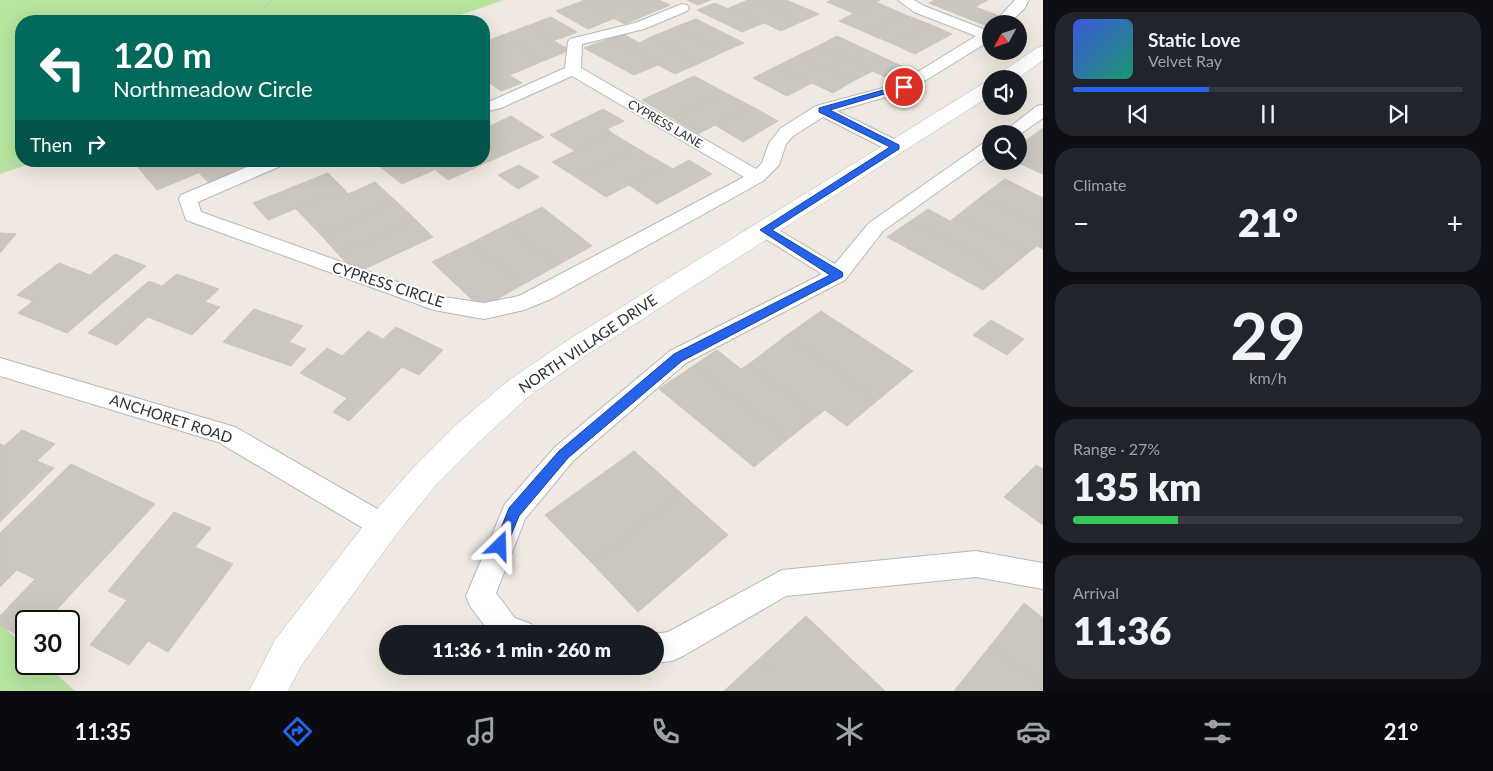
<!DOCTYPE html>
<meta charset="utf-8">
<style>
body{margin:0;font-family:Lato,sans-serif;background:#20242c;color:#f1f3f6;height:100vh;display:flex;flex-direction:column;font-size:19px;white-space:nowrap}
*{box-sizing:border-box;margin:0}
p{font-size:16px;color:#9ea1a6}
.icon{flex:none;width:28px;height:28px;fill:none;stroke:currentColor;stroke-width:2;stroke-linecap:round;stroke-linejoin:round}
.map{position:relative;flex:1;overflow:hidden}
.sheet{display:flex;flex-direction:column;gap:12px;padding:12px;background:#0d0f14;width:450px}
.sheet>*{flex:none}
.banner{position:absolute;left:15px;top:15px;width:475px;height:152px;border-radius:20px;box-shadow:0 5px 20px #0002;background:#00695c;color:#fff;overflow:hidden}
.needle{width:32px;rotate:230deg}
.tools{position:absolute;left:982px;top:15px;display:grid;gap:10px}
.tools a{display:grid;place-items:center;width:45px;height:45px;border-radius:50%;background:#171b24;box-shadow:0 5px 20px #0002;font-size:25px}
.speed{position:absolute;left:15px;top:610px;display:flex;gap:10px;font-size:25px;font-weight:700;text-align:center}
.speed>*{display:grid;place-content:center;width:65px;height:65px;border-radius:50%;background:#171b24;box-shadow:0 5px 20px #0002;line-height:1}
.speed .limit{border:2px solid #111;border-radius:8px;background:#fff;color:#111}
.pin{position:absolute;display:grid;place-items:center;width:42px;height:42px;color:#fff;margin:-21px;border:2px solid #fff;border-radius:50%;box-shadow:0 1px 5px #0007}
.me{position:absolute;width:55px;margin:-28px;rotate:22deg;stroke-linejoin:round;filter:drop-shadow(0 0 4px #0008)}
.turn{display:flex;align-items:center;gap:18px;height:105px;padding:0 15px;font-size:22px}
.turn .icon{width:65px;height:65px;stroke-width:2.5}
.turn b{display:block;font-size:35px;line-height:42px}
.then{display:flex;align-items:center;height:48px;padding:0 15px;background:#0003;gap:10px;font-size:19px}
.big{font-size:38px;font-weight:800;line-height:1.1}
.sheet .card{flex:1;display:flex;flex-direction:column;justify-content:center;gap:8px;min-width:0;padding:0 18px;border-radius:20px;background:#20242c}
.sheet .dial{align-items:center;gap:0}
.dial b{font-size:65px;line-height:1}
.song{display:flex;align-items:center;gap:15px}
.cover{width:60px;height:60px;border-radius:8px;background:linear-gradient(135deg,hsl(230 70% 55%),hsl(160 70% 35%))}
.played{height:5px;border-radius:2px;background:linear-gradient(90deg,#2563eb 35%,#363941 35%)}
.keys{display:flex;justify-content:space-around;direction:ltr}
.heat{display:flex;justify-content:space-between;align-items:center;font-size:28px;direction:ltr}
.charge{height:8px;border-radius:4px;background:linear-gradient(90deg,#34c759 27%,#363941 0)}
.trip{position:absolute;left:379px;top:625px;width:285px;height:50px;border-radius:25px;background:#171b24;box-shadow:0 5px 20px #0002;font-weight:800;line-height:50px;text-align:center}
.tabs{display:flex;height:80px;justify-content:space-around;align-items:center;background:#090b0e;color:#9ea1a6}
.tabs .icon{width:35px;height:35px}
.tabs .selected{color:#2563eb}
.tabs b{font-size:22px;color:#f1f3f6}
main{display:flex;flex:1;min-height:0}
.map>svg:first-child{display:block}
.green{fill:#b6e59e}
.building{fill:#cbc7bf;stroke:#cbc5ba}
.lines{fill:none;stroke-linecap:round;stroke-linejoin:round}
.street-casing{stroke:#b4b7c1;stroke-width:2}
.secondary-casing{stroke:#b4b7c1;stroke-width:1}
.path{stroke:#c9c9c9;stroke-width:2;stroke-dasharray:2.5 2;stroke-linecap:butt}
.street{fill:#fff;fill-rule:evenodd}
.secondary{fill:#fff;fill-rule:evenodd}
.route{fill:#2563eb;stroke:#184099}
.labels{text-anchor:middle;stroke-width:4;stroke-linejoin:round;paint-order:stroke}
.far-street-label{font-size:12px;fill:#2e2e2e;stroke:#fff}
.street-label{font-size:15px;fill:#2e2e2e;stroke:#fff}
</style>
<main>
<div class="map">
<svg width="1043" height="691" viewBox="0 0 1043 691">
<rect width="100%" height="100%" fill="#efe9e1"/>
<path class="green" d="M0,0H504L442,21H21V161H37L0,174Z
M0,624L26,647V664H45L75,691H0Z"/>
<path class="building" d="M584,0H617L646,15L625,24L580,2Z
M617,0H659L670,5L646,15Z
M687,0H711L698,5Z
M748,0H756L803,21L781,31L731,7Z
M756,0H786L819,14L803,21Z
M831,0H880L853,13L827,2Z
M935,0H957L1002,17L987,26L929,3Z
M957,0H988L975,7Z
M580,2L615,18L588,29L556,11Z
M876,2L903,14L867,33L839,21Z
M715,3L728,9L731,7L764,23L742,32L697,10Z
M903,14L929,24L893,44L867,33Z
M551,17L577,32L553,41L527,26Z
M696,19L744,43L725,51L675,27Z
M929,24L952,34L915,54L893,44Z
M527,26L570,50L543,61L500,36Z
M675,27L725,51L700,63L651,37Z
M622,33L639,43L651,37L700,63L675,74L608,39Z
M500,36L543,61L517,72L484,50V42Z
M837,36L908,69L890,79L818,46Z
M608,39L658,65L634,75L584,48Z
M818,46L873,71L853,81L797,56Z
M488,53L517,72L509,75L522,83L501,91L484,79V55Z
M797,56L853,81L833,93L777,66Z
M777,66L812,83L787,96L753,78Z
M694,76L724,92L672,118L642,100Z
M724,92L751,106L698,134L672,118Z
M751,106L778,121L743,142L715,125Z
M603,109L624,121L607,129L612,133L575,151L550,135Z
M511,116L544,137L515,150L484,129Z
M1043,128V146L1028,139Z
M484,129L515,150L481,165L476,161H484Z
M612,133L635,147L577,178L552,162Z
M1028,139L1043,146V174L1014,161H1019V146Z
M635,147L666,165L606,197L577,178Z
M689,160L712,174L657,204L629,185L666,165L673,169Z
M146,161H187L198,173L157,190L136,165Z
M187,161H240L251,171L213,187Z
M240,161H275L251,171Z
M373,161H424L434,170L402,184Z
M424,161H476L481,165L448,180Z
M519,165L539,177L518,189L498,175Z
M328,173L344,189L268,220L253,203Z
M1005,179L1043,198V227L982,196Z
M375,182L397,202L321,235L296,209L344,189L348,194Z
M982,196L1043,227V249L1037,246L1029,252L958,215Z
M397,202L415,219L338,254L321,235Z
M542,207L592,246L558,265L506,225Z
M928,209L950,221L958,215L1029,252L1005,272L912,220Z
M415,219L433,237L356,273L338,254Z
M912,220L1005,272L983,290L887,237Z
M506,225L558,265L522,285L471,243Z
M0,233L16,234L0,253Z
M471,243L522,285L481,308L432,262Z
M115,254L146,266L67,333L18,313L33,301L17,295L59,263L90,275Z
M177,274L219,289L205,302L220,307L192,335L148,317L117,345L88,333L149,281L162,286Z
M254,309L303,326L289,342L306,349L291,366L223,342Z
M821,311L913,371L878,400L787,335Z
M991,320L1024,339L1007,355L973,335Z
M396,327L443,350L419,375L402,367L349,421L333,412L347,398L300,373L327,348L342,356L368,331L383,339Z
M787,335L878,400L847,426L825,410L817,416L749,364Z
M717,350L741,369L749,364L817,416L788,439L693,366Z
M693,366L788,439L754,467L659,389Z
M22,430L55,444L37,461L54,468L0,522V444L4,446Z
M634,451L681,493L592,563L545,515Z
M71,464L155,504L46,621H26V640L0,625V616L35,579L17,570L0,587V533Z
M1036,465L1043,469V525L1004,497Z
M681,493L728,535L638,612L592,563Z
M174,512L211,528L195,547L233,564L168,652L148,641L129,665L90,645L127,600L108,591Z
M1024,603L1043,618V686L991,645Z
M806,616L885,691H795L760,658Z
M991,645L1043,686V691H954Z
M760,658L794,691H724Z"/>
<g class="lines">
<g class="street-casing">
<path id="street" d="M898,0H914L924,6L986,30L991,29V40L910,90L837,111L902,143L905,147L902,151L896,152L890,151L823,117L793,136L786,144L779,165L763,181L551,299L524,310L484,319L434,310L186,220L179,199L181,195L261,161H286L283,165L198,202L201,212L437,296L484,303L519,296L744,177L572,76L501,108L484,112V102L491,101L565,68L568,42L570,39L635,23L682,4L687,5L689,8L687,11L644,29L582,44L581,68L756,169L762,163L769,143L781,128L816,106L898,84L976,36L914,12Z
M1015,0H1029L1024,9L1008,24H993Z
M1043,105V118L1019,135L1001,134L1037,106Z
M991,141V154L883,231L845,280L686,363L573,461L525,519L496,593L515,618L531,624L535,634H491L470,606L466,596L505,504L555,447L670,351L822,274L758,234L755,230L758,226L765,224L772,226L835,264L869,223L985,142Z
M0,358L235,427L393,518L397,526L393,534L383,538L373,534L218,442L0,376Z
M976,551L1043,563V589L976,577L786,596L683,656L672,661L655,663L654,634L668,632L782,570Z"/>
</g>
<g class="secondary-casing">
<path id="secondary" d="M1043,46V60L1017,79H995L997,75L1037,48Z
M991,81V95L585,356L528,397L480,441L435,486L395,536L301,666L288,691H249L275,640L371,516L413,468L458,423L508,381L565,342L984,83Z"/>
</g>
<path class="path" d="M266,21L263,13L267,4L273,0
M0,167L21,159"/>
<use href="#street" class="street"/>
<use href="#secondary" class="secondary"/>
</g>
<path class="route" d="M901,85L908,87L830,110L899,145V149L772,230L842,272L843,275L842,277L682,361L568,458L519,516L505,550L500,552L496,550L494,546L509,508L559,451L674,354L830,275L760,230L890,147L819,112V108Z"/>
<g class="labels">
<g class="far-street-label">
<text transform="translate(665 124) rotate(30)" y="4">CYPRESS LANE</text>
</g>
<g class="street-label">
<text transform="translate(388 285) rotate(18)" y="5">CYPRESS CIRCLE</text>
<text transform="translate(588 344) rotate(-34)" y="5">NORTH VILLAGE DRIVE</text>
<text transform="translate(171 419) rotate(18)" y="5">ANCHORET ROAD</text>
</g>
</g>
</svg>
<div class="tools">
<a><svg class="needle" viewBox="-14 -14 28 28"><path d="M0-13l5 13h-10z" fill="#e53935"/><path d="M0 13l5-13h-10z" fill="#9ea1a6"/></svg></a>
<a><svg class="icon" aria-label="sound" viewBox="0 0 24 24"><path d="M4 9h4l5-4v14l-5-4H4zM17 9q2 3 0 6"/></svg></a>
<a><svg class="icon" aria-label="search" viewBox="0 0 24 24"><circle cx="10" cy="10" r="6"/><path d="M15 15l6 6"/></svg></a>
</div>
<div class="speed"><div class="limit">30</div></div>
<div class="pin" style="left:904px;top:87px;background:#d93025"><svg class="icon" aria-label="arrive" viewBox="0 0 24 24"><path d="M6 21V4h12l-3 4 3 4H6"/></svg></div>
<svg class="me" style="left:500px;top:546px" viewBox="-20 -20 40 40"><path d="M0-17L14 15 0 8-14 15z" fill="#2563eb" stroke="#fff" stroke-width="4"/></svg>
<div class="trip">11:36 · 1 min · 260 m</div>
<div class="banner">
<div class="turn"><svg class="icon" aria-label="left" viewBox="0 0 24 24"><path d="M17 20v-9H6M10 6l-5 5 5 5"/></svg><div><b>120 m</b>Northmeadow Circle</div></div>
<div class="then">Then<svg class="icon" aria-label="right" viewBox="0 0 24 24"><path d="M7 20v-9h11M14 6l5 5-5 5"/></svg></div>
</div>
</div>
<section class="sheet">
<div class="card">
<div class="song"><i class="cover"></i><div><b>Static Love</b><p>Velvet Ray</p></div></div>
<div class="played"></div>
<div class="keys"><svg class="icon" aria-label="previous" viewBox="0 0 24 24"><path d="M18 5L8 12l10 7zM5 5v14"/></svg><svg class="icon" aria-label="pause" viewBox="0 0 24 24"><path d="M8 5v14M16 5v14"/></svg><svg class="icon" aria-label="next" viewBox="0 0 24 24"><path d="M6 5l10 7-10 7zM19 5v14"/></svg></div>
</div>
<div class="card"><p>Climate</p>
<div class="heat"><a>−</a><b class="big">21°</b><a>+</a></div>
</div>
<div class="card dial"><b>29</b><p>km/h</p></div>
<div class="card"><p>Range · 27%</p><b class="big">135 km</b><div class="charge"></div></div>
<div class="card"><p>Arrival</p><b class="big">11:36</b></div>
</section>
</main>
<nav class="tabs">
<b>11:35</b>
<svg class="icon selected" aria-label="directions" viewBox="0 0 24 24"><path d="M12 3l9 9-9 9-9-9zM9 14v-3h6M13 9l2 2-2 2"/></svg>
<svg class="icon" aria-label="music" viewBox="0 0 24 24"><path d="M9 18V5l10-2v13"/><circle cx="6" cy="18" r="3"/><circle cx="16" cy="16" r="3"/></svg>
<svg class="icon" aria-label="phone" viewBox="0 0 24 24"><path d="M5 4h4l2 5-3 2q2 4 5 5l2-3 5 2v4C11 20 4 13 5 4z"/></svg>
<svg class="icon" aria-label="climate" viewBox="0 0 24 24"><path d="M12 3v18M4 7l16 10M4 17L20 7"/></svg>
<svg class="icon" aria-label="car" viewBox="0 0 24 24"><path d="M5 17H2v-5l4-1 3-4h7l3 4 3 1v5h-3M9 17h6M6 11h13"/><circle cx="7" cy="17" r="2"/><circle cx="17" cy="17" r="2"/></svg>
<svg class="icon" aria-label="filters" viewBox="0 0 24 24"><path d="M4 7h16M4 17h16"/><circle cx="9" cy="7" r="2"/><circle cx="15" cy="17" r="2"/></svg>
<b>21°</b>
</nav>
